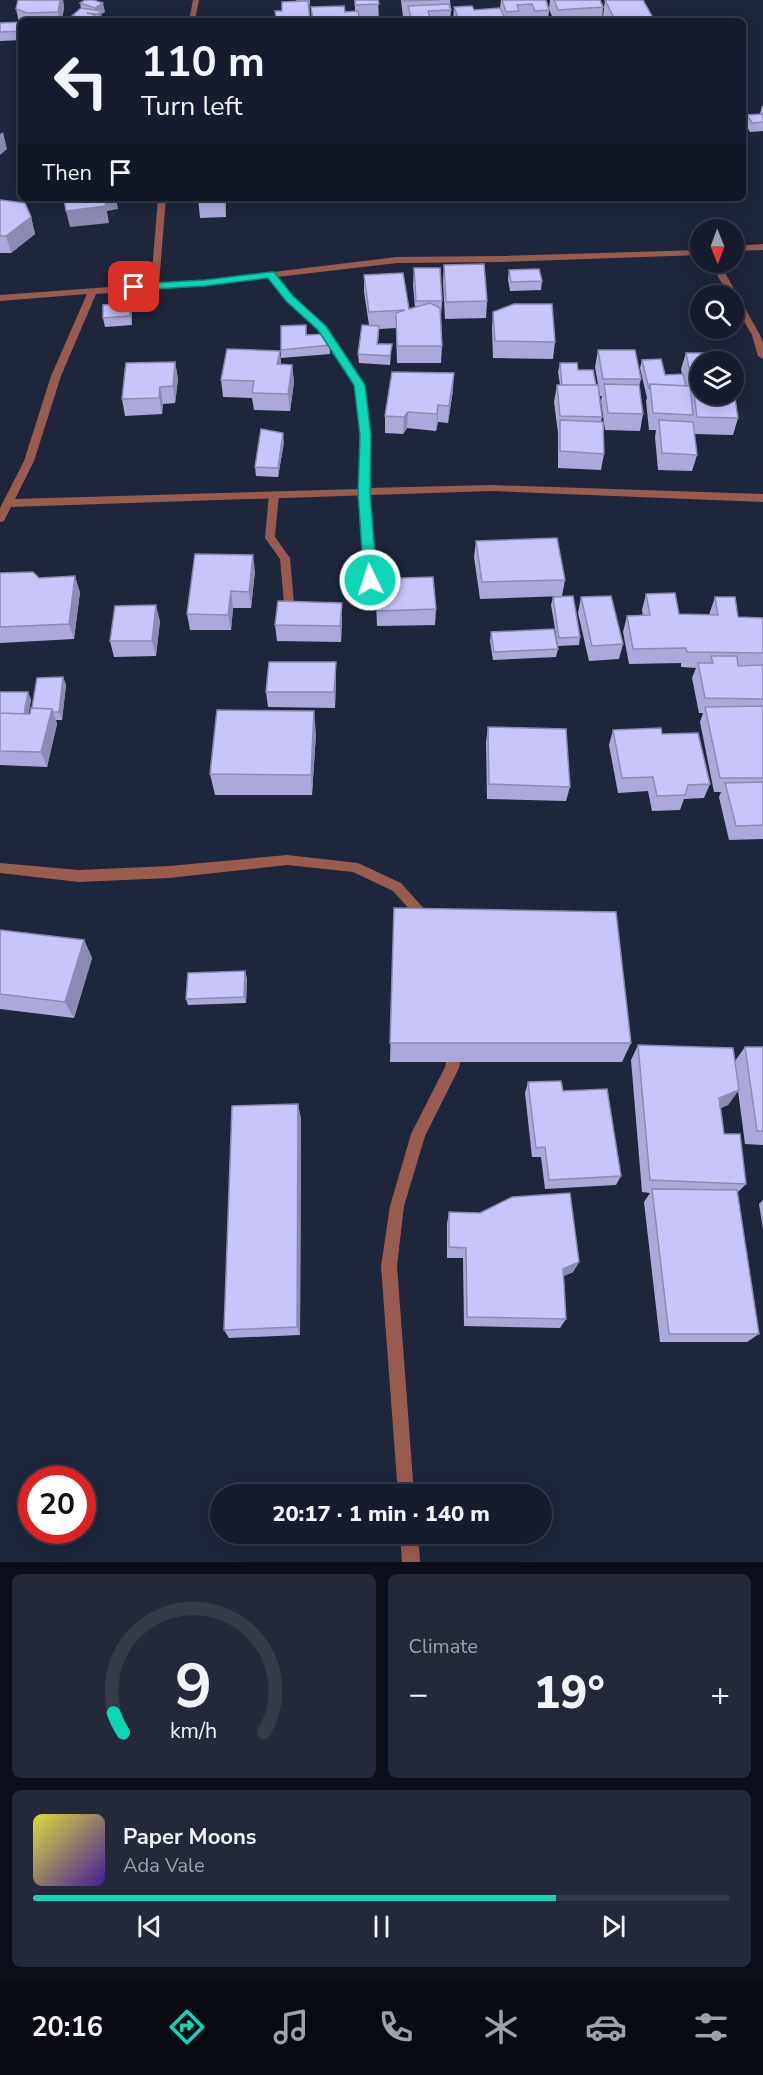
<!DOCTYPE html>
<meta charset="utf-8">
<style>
body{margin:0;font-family:"Nunito Sans",sans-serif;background:#232939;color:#f1f3f6;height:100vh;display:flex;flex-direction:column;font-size:22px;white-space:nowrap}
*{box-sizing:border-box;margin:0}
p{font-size:20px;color:#9ea1aa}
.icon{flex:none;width:33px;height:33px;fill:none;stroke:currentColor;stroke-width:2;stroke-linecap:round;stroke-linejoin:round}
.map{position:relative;height:1562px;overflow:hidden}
.panel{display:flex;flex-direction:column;gap:12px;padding:12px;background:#0c0f19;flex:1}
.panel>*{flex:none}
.guide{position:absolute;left:18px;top:18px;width:728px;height:183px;border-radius:9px;box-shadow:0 3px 15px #0003,0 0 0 2px #353a49;background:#161c2d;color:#f1f3f6;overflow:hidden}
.needle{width:39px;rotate:179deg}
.fabs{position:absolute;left:690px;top:219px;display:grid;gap:12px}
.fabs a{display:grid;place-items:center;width:54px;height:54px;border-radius:50%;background:#161c2d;box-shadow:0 3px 15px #0003,0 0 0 2px #353a49;font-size:30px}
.speed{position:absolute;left:18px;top:1466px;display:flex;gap:12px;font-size:30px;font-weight:700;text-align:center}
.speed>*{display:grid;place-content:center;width:78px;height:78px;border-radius:50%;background:#161c2d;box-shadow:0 3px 15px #0003,0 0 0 2px #353a49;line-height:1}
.speed .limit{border:9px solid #d22;background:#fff;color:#111}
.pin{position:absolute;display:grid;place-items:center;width:51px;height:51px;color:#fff;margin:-26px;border-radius:12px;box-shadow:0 3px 9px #0006}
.me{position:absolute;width:66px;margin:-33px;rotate:356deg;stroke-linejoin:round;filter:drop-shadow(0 0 4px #0008)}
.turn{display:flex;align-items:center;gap:21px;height:126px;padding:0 24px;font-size:27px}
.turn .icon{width:78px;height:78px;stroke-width:2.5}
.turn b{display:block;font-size:42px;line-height:51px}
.then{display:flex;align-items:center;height:57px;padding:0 24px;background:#0003;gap:12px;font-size:22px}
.big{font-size:45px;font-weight:800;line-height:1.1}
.panel .tile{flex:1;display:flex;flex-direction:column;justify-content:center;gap:9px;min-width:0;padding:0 21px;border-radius:9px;background:#232939}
.panel .dial{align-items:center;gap:0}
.dial svg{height:156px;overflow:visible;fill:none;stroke:#353a49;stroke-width:7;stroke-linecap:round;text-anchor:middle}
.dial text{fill:#f1f3f6;stroke:none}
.song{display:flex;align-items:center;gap:18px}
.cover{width:72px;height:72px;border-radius:9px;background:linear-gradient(135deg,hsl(60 70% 55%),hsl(260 70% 35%))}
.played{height:6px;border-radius:3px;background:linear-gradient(90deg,#0dd5b5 75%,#353a49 75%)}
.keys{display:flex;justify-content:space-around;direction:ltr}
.heat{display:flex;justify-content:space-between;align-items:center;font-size:33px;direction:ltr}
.panel .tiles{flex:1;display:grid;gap:12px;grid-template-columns:1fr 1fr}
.tile:last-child{grid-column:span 2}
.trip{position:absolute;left:210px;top:1484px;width:342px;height:60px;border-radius:30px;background:#161c2d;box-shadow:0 3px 15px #0003,0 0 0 2px #353a49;font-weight:800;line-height:60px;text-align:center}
.dock{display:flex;height:96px;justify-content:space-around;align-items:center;background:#090b12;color:#9ea1aa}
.dock .icon{width:42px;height:42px}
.dock .on{color:#0dd5b5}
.dock b{font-size:27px;color:#f1f3f6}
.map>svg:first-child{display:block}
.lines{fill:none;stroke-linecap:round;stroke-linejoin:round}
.service{fill:#985b4e;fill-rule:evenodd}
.minor{fill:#985b4e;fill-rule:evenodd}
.wall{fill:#aca9da}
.shaded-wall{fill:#8c8ab1}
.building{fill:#c8c5fd;stroke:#8c8ab1;stroke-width:1.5}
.route{fill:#0dd5b5;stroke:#088a76;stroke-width:1.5}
</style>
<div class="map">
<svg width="763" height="1562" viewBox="0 0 763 1562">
<rect width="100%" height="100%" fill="#1e263c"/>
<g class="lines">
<path class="service" d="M364,490L369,493L377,600L372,604L367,600L359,493Z
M274,491L279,494L275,537L290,558L294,603L289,607L284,603L280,559L265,538L269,494Z"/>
<path class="minor" d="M193,0H199L195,21H189Z
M158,198H166L159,284L205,280L397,257L500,256L700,250V255L500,262L397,263L277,277L293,296L325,326L365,385L370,435L369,488L491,485L763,494V502L491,491L11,507L4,521L0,522V508L24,461L51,376L87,294L0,301V295L151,284ZM269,278L287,300L319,330L355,385L360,435L359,489L15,499L34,461L61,376L96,294L205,286Z
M763,244V250L734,251V246Z
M710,262H719L760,335L763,342V359L758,356L752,335L734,304V296H729Z
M287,855L358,863L401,883L434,920L433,924L428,926L423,924L393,891L353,872L287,865L169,878L79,882L0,873V863L79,870L169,866Z
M456,1039L461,1041L463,1046L459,1068L425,1136L404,1206L397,1266L414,1494H398L381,1266L390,1206L411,1134L445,1067L451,1041Z
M400,1533H418L420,1562H402Z"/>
</g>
<path class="wall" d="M18,0H63L64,7L62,21H21V40L0,41V23L19,22L16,9Z
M310,0L309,10L310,21H276L275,11H282Z
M355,0H378L379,21H312L311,7L345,12L355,11Z
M401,0H450L451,10L450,21H408V17H403Z
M501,0H546L549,10L548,21H453L454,7L474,10L500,8Z
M550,0H600L603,7L602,21H554L549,9Z
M605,0L653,18L652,21H605L603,16Z
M80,3L105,12L101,14L102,19L100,21H73L72,16L81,8Z
M762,106H763V131L750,132L745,124L747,115L760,114Z
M198,198H226V217L200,218Z
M274,198H292V201L274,202Z
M682,198H724L684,201Z
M0,200L31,217L35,234L11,253H0Z
M444,265L487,301L486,318L445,319L443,282Z
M414,268L442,301L441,318L442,346L441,363H397L396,328L379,329L378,344L391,353L390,365L359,363L358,354L369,325L364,292V275L409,309L415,308L413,285Z
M509,270L542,281L541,290L510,291L508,279Z
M132,312V325L105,327L103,318Z
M493,312L555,342L553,359L493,358L492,329Z
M329,334L330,354L281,358V350Z
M598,350L641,379L639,386L643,414L640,431L605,430L601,401L602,396H600L595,367Z
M280,351L281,364L292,365L294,382L290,411L254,410L252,398L223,397L221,380Z
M686,353L700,362V394L738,418L733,435L694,434L697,455L692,471L658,470L655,437L656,430H649L646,401L647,398L640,368L642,360L665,375L682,374L681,369Z
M175,362L178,379L175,403L163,404L162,414L125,416L122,399Z
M560,363L578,370L596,385L602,417L601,422L604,454L601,470L558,468V433L554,402L557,385H560L558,372Z
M453,390L448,423L438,422L436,431L407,428L403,434L385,433V416Z
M284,442L278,477L256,476L255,467Z
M476,541L565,580L562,596L480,599L474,557Z
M255,571L251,608H233L231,630H190L187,614Z
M0,573L39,578L80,592L74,639L0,643Z
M375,579L436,609L435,625L377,626Z
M646,594L679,614L709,615L715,597L738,617L763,618V839L729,840L719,797L721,792H714L700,722L703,713H699L692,678L696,668L681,667V663L629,664L623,632L627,616H643L642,610Z
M553,597L580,637L579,645L558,646L551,605Z
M581,597L623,644L619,659L589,661L578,613Z
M342,619L341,642L277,641L275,625Z
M160,621L156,656L114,657L110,641Z
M491,632L558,649L556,657L493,660L490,641Z
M336,662V678L335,708L268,707L266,692Z
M63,677L66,685L62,720H56L57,724L47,767L0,765V695L28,692L31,700L28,714H30L32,708Z
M488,727L570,787L566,801L487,799L486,742Z
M613,730L662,734L710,784L704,798L684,799L680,810L652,811L648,791L618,793L609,745Z
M316,733L312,795H215L210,774Z
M394,908L631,1043L622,1062H390Z
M0,930L84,940L92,958L74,1018L0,1009Z
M247,978L246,1003L188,1005L186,999Z
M638,1045L735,1061L745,1047H763V1145L745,1144L738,1091L728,1105L721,1108L724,1134L746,1184L737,1193L759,1334L747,1342H660L644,1202L650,1193L642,1192L631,1060Z
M528,1082L621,1176L616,1185L545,1189L541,1157H532L525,1093Z
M301,1118L300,1335L229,1338L224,1330Z
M763,1200V1229L759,1204Z
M449,1212L579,1262L573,1272L564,1276L566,1319L560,1328L464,1326L463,1258H447V1224Z"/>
<path class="shaded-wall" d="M60,0H63L64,7L62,21H60L58,12Z
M103,3L105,12L101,14L102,19L100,21H99L98,14H96L95,8Z
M95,15L96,21H93L92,18Z
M3,132L7,149L0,155V134Z
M104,198H116L118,209L107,211L109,223L70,227L66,211Z
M224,198H226V217L224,200Z
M31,217L35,234L11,253L6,236Z
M130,303L132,312V325L130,316Z
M280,351L281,368L277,364Z
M175,362L178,379L175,403L173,386Z
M292,365L294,382L290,411L288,394Z
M454,373L453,390L448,423L449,406Z
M160,387L163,404L162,414L159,398Z
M438,405V422L436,431L437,414Z
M408,412L407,428L403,434L404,417Z
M283,433L284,442L278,477V468Z
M253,555L255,571L251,608L249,592Z
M75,576L80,592L74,639L69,624Z
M231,591L233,608L231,630L228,615Z
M342,603V619L341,642L340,626Z
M156,605L160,621L156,656L152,641Z
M336,662V678L335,708L334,692Z
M63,677L66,685L62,720L59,712Z
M28,692L31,700L27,723L23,715Z
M52,709L57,724L47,767L41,752Z
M314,711L316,733L312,795L311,775Z
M84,940L92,958L74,1018L65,1002Z
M245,971L247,978L246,1003L244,997Z
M739,1090L728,1105L709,1112L719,1098Z
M298,1104L301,1118L300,1335L297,1327Z
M579,1262L573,1272L557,1279L563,1269Z"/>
<path class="building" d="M18,0H60L58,12L27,13L16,9Z
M85,0H93L103,3L95,8L80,3Z
M297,0H309V2H308V1H297Z
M355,0H378L379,4L355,5Z
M403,0H440L403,1Z
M502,0H546L549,10L535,11L532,4L517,5L519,11L506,12Z
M554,0H600L603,7L558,10Z
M605,0H643L653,18L615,20Z
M308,1L310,20L284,21V17H276L275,11H282V2Z
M449,4L451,10L428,11L431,21H412L408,6Z
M344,6L345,12L358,11L360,21H313L311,7Z
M472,6L474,10L500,8L506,21H459L454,7Z
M81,8L101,11L98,14L87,13L95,15L92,18L72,16Z
M21,22V31L0,32V23Z
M763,114V122L752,123L747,115Z
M64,198H104L106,206L66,211Z
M198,198H224V200L198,202Z
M0,200L25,203L31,217L6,236H0Z
M484,264L487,301L446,302L444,265Z
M414,268H440L442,301H416Z
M539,269L542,281L511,282L509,270Z
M403,273L409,309L430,303L440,308L442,346H397L396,313L405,310L369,312L364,275Z
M130,303V316L103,318V305Z
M514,304H552L555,342L495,341L493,312Z
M306,325V335L329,334L330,345L281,350V326Z
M362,325L379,326L377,344H392L390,356L358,354Z
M227,349L280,351L277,364L292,365L288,394L252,393L254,381L221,380Z
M598,350H635L641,379H603Z
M686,353H722L724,362H700V383H692Z
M661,359L665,375L683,374L686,386L650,384L649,389L642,360Z
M175,362L173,386L160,387L159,398L122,399L126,363Z
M560,363H577L578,370H593L596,385H562Z
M392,372L454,373L449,406L438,405L437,414L408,412L404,417L385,416Z
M604,384L639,385L643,414L608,413Z
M650,384L690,386L693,415L653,413Z
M557,385H598L602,417L560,416Z
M693,386H700V394H734V392L738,418L697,417Z
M560,420L603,422L604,454L560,451Z
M659,420L693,422L697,455L662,453Z
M261,429L283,433L278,468L255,467Z
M557,538L565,580L482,582L476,541Z
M195,554L253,555L249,592L231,591L228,615L187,614Z
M33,572L39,578L75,576L69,624L0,627V573Z
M433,577L436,609L377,611L375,579Z
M675,593L679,614L718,615L715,597H735L738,617L763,618V653L687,652L686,648L633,649L627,616L650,615L646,594Z
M573,596L580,637L559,638L553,597Z
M611,596L623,644L592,646L581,597Z
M278,601L342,603L340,626L275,625Z
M156,605L152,641H110L115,606Z
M554,629L558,649L494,652L491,632Z
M711,656H737L738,666L763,665V699L705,698L698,663H713Z
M269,662H336L334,692H266Z
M63,677L59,712H53L52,709L32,708L37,678Z
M0,692H28L24,714L0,713Z
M763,706V778H720L705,707Z
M31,708L52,709L41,752L0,751V713L30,714Z
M217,710L314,711L311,775L210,774Z
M488,727L566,729L570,787L489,784Z
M661,728L662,734L698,733L710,784L688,785L685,795L657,796L653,777L622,778L613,730Z
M763,782V825L736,826L725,783Z
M394,908L616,912L631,1043H390Z
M0,930L84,940L65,1002L0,994Z
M245,971L244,997L186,999L188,973Z
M638,1045L733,1048L739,1090L719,1098L724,1134H740L746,1184L650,1180Z
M745,1047H763V1131H757Z
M561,1081L563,1091L607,1089L621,1176L549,1180L545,1147L536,1148L528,1082Z
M298,1104L297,1327L224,1330L232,1106Z
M652,1189L737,1190L759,1334H669Z
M570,1193L579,1262L563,1269L566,1319L467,1317L466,1248L449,1247V1212L480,1213L512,1197Z"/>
<path class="route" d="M271,272H274L293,296L326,326L365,385L371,435L370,493L377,580L375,583L370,585L364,580L358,493L360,435L354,385L318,330L286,301L268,278L205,286L134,290L129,287L134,284L205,280Z"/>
</svg>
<div class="fabs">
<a><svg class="needle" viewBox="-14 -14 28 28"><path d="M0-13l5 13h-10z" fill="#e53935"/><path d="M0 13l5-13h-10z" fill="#9ea1aa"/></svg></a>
<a><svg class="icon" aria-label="search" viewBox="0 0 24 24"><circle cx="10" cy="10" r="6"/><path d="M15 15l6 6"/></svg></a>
<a><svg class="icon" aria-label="layers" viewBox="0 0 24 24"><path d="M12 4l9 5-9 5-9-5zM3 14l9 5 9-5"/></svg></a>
</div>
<div class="speed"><div class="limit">20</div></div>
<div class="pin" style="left:134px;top:287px;background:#d93025"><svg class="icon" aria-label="arrive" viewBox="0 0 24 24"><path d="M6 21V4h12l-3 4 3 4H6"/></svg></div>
<svg class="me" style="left:370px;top:580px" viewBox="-20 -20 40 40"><circle r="17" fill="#0dd5b5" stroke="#fff" stroke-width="3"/><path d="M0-11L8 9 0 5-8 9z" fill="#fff"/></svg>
<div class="trip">20:17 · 1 min · 140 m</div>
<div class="guide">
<div class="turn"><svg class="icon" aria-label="left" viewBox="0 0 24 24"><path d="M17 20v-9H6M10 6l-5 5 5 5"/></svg><div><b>110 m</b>Turn left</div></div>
<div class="then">Then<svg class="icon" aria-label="arrive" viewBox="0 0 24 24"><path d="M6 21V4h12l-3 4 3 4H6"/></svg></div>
</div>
</div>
<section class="panel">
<div class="tiles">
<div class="tile dial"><svg viewBox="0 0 100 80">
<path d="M14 69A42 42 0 1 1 86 69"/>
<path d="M14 69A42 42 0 0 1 9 59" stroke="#0dd5b5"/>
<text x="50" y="56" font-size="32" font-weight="700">9</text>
<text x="50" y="72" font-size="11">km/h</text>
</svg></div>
<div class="tile"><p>Climate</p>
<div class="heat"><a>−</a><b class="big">19°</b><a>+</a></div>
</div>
<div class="tile">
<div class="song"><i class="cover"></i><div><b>Paper Moons</b><p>Ada Vale</p></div></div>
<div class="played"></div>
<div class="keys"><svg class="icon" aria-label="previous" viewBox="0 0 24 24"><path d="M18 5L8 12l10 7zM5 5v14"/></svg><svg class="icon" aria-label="pause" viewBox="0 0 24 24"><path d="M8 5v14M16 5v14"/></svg><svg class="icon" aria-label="next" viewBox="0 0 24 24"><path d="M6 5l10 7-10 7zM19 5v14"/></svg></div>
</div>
</div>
</section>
<nav class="dock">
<b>20:16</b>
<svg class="icon on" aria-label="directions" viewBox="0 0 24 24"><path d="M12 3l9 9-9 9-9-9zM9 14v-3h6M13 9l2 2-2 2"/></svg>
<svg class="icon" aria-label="music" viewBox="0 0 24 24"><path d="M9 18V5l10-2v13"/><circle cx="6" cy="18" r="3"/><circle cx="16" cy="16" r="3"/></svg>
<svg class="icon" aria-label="phone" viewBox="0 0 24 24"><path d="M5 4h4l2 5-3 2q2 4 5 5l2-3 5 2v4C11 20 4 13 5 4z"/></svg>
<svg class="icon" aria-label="climate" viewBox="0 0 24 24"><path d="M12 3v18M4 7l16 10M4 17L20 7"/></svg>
<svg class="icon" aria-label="car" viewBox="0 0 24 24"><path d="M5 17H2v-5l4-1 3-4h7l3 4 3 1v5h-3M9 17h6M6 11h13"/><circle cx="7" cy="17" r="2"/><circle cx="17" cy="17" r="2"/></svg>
<svg class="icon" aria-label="filters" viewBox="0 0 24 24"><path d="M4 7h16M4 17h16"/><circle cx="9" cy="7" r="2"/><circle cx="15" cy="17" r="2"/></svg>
</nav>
